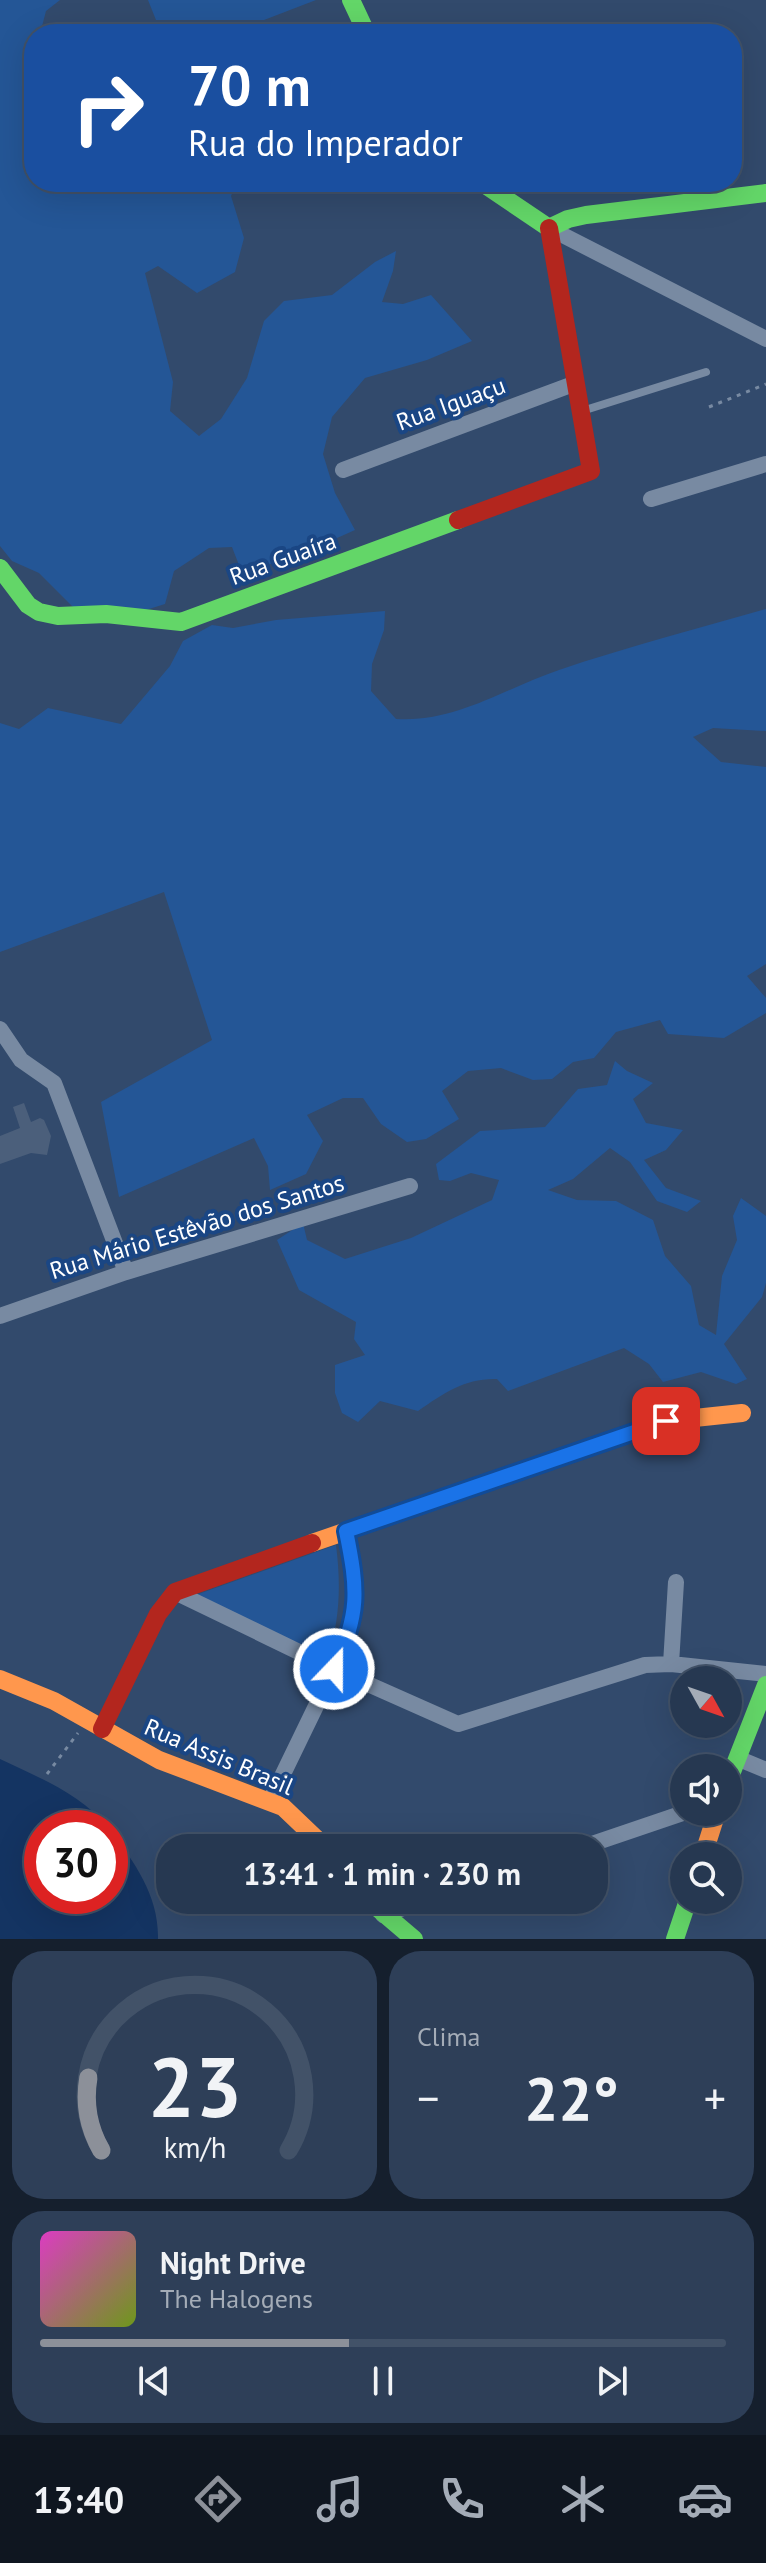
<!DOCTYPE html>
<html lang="pt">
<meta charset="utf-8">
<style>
body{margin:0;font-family:"PT Sans",sans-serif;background:#2e3f58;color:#f1f3f6;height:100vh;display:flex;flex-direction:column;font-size:30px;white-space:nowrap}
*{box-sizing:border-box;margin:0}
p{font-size:26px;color:#a4acb7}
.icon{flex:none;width:44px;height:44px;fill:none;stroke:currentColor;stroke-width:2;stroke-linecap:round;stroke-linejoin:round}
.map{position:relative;height:1939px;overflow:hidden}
.side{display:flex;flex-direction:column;gap:12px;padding:12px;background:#151f2d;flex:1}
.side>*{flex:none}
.guide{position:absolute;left:24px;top:24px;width:718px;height:168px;border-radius:32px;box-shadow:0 8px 32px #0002,0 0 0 2px #425268;background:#1a4fa0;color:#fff;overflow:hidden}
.needle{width:52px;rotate:130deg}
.buttons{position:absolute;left:670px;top:1666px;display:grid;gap:16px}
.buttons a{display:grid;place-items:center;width:72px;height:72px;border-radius:50%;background:#263851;box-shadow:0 8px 32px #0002,0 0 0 2px #425268;font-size:40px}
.speed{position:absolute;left:24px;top:1810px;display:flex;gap:16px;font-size:40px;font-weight:700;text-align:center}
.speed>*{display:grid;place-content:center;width:104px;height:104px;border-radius:50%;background:#263851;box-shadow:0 8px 32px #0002,0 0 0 2px #425268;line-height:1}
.speed .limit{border:12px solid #d22;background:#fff;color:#111}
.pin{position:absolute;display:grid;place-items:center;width:68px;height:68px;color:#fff;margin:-34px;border-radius:16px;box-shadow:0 4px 12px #0006}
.me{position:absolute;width:88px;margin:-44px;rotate:22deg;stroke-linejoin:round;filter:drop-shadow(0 0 6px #0008)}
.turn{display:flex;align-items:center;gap:28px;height:168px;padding:0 32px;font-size:36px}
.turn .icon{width:104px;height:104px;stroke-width:2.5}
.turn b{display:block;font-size:56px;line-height:68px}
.big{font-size:60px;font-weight:600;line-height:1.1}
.side .tile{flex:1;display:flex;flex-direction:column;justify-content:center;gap:12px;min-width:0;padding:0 28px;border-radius:32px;background:#2e3f58}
.side .dial{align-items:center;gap:0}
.dial svg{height:208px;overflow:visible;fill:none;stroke:#425268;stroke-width:7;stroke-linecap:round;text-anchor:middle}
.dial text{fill:#f1f3f6;stroke:none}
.song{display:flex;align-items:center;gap:24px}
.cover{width:96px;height:96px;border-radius:12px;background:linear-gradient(135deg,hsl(310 70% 55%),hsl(80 70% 35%))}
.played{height:8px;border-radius:4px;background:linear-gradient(90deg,#8c9099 45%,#425268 45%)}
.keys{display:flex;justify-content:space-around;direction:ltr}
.heat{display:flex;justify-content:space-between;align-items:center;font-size:44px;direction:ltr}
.side .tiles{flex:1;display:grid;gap:12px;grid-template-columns:1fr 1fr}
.tile:last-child{grid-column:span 2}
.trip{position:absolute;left:156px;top:1834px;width:452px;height:80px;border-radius:32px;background:#263851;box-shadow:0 8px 32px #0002,0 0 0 2px #425268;font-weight:600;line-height:80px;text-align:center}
.tab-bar{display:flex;height:128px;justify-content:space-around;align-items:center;background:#0f1620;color:#a4acb7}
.tab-bar .icon{width:56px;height:56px}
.tab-bar .on{color:#8c9099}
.tab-bar b{font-size:36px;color:#f1f3f6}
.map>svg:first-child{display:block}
.green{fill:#245696}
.water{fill:#143462}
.building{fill:#4b5f7b}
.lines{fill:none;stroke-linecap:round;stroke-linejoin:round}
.path{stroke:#788aa2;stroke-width:3;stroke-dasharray:4 6;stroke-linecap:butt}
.lane{stroke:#788aa2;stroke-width:8}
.street{stroke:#788aa2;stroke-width:16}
.fast{stroke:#63d668;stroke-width:18}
.slow{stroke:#ff974d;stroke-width:18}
.jam{stroke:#b3261e;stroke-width:18}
.route-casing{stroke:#114b97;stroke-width:20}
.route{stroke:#1a73e8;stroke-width:14}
.labels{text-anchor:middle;stroke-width:8;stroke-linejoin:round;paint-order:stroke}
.street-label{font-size:24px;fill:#fff;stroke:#1a4684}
</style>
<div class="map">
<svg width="766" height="1939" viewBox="0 0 766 1939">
<rect width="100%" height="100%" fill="#324a6c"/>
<path class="green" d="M0,0H60L46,11L40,34H34V182H237L231,196L244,238L235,272L197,293L158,266L145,273L173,382L170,411L199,436L221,419L247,378L264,321L284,301L332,295L375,262L396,251L393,271L382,302L403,304L431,295L472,341L427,360L365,378L332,417L323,454L335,493L355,530L299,555L242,573L232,547L209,548L174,571L165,604L136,613L74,608L39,573L12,561L0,546Z
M148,0H316L264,20H156Z
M766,609V731L713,728L693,737L721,762L766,767V964L747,976L766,998V1013L724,1038L668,1034L660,1020L616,1032L594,1058L573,1062L552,1079L533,1080L501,1068L468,1071L442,1091L459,1119L426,1139L407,1142L381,1124L363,1098H343L307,1115L323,1141L306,1174L270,1190L268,1166L254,1138L119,1197L101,1102L212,1040L164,892L0,952V723L19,729L48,708L121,724L170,666L183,641L212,625L233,628L276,620L385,611L384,630L372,664L371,691L396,719C456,723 505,688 559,670C627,647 697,629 766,609Z
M615,1061L627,1071L653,1083L633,1099L646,1123L683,1130L666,1150L644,1160L666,1188L701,1201L687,1212L657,1201L630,1162L610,1148L573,1179L548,1190L577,1200L616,1201L653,1220L665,1256L691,1286L699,1325L716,1335L722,1276L737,1240L733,1216L741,1198L766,1216V1283L762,1297L724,1344L747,1379L736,1384L701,1372L663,1382L649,1364L624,1348L508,1391L497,1379C465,1378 444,1393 418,1411L380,1401L358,1422L342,1413L335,1393V1365L365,1355L354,1339L356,1322L299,1290L277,1240L303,1223L307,1240L345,1259L411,1238L492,1200L499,1180L471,1173L450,1181L439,1180L436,1164L480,1131L545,1127L578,1089L607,1085Z
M336,1545C341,1584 340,1619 328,1657L193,1596Z"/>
<path class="water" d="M0,1759C40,1778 79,1793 109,1828H42V1896H110V1830C135,1863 159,1896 158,1939H0Z"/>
<path class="building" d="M24,1103L31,1122L40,1118L44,1120L51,1136L47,1155L31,1153L0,1164V1136L20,1128L13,1107Z"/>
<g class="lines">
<path class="path" d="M709,407L766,384
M47,1774L78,1733"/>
<path class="lane" d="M582,411L706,372"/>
<path class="street" d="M549,228L766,339
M343,470L576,383
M651,499L766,464
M0,1029L21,1060L54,1083L126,1272
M0,1316L126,1272L410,1186
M175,1592L334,1669L458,1724L645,1665L671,1664L766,1674
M671,1664L676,1582
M737,1758L766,1770
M270,1801L347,1642L356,1589L346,1531
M580,1848L686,1812
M383,1915L427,1900"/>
<path class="fast" d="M351,0L367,34
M481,182L549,228
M549,228L568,219L586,215L766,193
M0,568L28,605L39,612L58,616L106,614L181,622L458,520
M728,1782L766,1685
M368,1900L414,1939
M675,1939L688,1900"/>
<path class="slow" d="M312,1543L666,1421L742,1413
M0,1679L54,1701L159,1760L283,1807L326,1848
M703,1856L717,1812"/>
<path class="jam" d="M458,520L591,471L549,228
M102,1729L158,1614L175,1592L312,1543"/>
</g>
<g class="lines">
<g class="route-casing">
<path id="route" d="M334,1669C360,1614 358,1590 346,1531L666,1421"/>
</g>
<use href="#route" class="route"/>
</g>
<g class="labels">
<g class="street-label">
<text transform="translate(451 404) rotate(-20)" y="8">Rua Iguaçu</text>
<text transform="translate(283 559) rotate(-20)" y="8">Rua Guaíra</text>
<text transform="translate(197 1227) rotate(-17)" y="8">Rua Mário Estêvão dos Santos</text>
<text transform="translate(219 1757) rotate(23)" y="8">Rua Assis Brasil</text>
</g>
</g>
</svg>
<div class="buttons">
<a><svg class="needle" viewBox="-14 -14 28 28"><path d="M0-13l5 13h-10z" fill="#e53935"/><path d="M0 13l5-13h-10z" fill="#a4acb7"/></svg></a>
<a><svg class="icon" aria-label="sound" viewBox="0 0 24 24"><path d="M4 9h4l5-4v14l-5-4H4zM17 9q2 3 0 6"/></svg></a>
<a><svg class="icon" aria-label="search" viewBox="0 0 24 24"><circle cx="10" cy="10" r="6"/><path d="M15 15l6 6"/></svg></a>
</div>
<div class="speed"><div class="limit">30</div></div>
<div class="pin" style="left:666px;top:1421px;background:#d93025"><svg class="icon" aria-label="arrive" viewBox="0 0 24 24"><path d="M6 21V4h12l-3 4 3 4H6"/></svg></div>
<svg class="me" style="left:334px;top:1669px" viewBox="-20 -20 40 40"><circle r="17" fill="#1a73e8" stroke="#fff" stroke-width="3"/><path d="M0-11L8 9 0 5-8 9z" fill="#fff"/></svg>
<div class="trip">13:41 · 1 min · 230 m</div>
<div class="guide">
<div class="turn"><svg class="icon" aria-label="right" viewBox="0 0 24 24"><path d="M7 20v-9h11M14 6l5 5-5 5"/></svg><div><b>70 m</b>Rua do Imperador</div></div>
</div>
</div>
<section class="side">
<div class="tiles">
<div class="tile dial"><svg viewBox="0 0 100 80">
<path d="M14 69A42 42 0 1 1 86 69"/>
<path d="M14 69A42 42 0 0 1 9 41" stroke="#8c9099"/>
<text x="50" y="56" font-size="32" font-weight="700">23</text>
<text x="50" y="72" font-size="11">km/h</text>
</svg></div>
<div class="tile"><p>Clima</p>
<div class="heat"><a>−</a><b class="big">22°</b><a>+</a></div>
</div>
<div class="tile">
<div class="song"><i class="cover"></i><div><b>Night Drive</b><p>The Halogens</p></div></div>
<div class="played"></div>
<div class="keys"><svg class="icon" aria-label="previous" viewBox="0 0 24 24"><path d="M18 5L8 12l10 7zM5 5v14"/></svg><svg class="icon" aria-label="pause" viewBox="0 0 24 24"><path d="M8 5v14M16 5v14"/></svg><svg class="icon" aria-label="next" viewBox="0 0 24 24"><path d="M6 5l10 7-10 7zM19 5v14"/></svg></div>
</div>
</div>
</section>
<nav class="tab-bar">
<b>13:40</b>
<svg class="icon on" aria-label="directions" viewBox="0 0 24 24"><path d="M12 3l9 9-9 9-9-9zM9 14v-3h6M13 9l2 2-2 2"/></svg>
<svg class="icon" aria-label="music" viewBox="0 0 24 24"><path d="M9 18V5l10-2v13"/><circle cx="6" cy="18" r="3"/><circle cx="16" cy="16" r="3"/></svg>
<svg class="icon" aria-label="phone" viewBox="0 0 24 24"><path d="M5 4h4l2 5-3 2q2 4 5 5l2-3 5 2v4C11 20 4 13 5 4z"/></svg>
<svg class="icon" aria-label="climate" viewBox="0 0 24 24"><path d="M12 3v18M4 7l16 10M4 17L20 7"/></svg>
<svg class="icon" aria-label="car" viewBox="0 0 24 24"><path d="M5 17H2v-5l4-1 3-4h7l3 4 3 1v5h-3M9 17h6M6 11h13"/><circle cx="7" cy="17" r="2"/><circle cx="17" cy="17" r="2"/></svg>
</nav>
